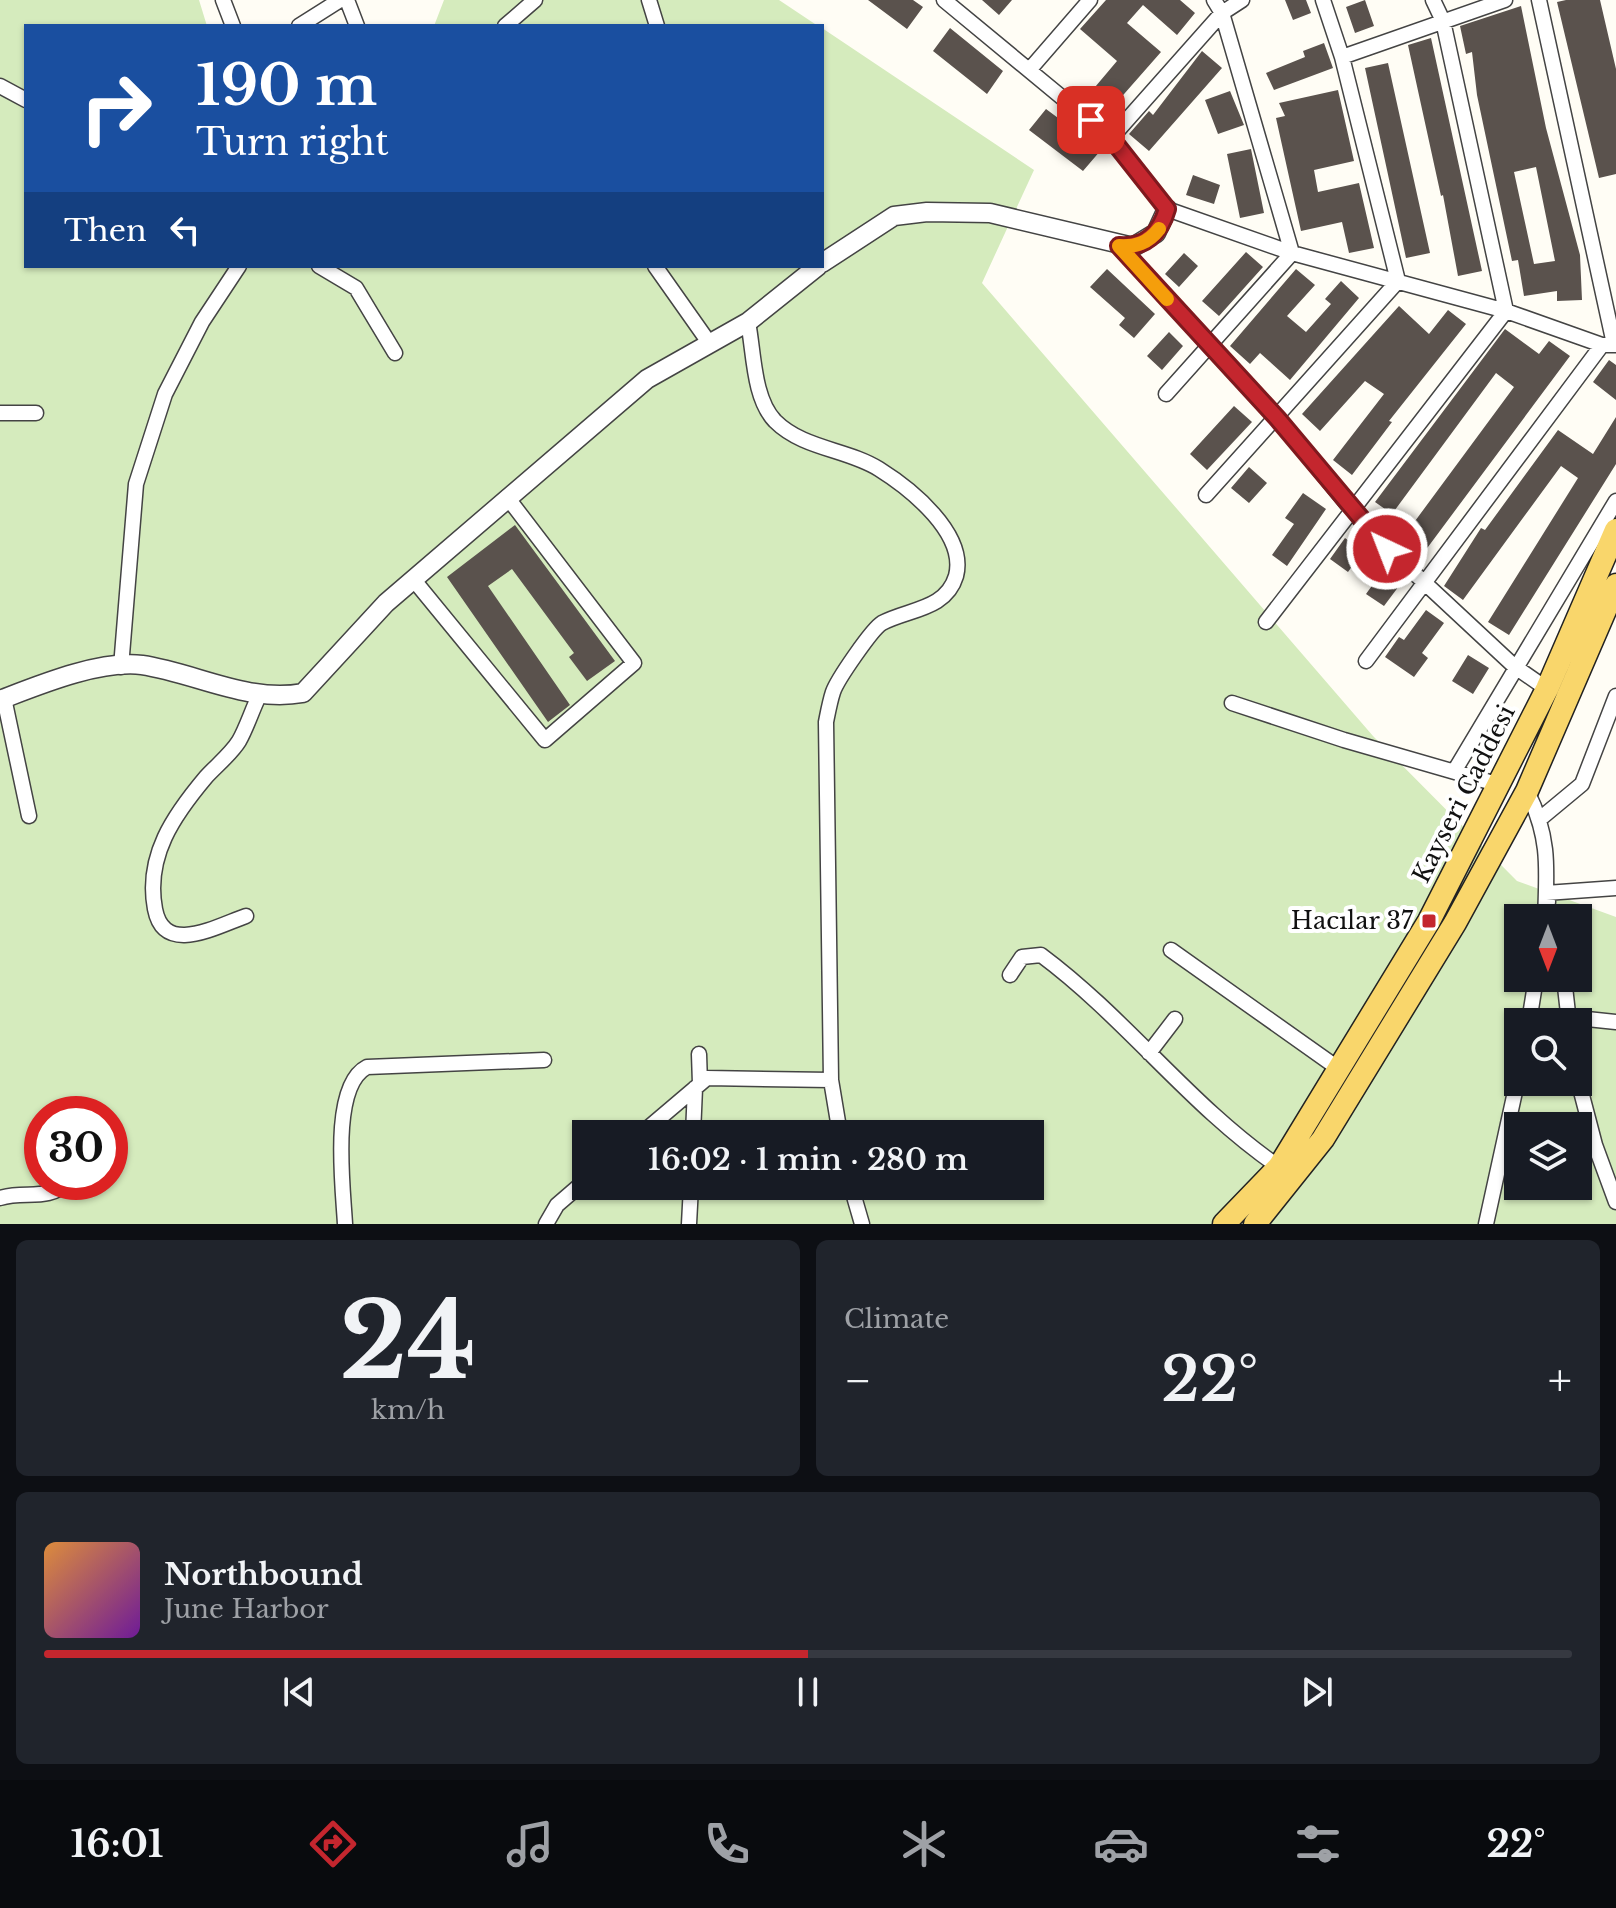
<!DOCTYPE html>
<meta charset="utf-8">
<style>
body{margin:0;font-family:"Libre Baskerville",serif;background:#20242c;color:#f1f3f6;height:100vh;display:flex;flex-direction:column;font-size:30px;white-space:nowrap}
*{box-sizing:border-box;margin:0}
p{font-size:26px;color:#9ea1a6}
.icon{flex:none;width:44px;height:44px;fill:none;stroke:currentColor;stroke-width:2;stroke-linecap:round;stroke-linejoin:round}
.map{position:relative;height:1224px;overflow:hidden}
.details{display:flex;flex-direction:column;gap:16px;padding:16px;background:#0d0f14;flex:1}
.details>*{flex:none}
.guide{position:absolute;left:24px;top:24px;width:800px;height:244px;border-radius:0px;box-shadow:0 2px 6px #0004;background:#1a4fa0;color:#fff;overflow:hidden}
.needle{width:52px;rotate:180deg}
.fabs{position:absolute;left:1504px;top:904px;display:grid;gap:16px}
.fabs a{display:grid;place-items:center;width:88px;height:88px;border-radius:0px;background:#171b24;box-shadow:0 2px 6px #0004;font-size:40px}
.speed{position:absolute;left:24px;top:1096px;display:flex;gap:16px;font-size:40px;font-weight:700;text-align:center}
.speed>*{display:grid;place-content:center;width:104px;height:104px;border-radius:50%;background:#171b24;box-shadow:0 2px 6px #0004;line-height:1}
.speed .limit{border:12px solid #d22;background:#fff;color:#111}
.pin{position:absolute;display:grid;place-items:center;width:68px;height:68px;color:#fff;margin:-34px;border-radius:16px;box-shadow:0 4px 12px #0006}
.me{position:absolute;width:88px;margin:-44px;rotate:317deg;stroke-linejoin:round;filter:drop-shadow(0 0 6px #0008)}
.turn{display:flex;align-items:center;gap:28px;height:168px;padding:0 40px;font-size:36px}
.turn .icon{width:104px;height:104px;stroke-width:2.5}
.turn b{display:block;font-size:56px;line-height:68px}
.then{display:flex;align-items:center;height:76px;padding:0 40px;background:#0003;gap:16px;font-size:30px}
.big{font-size:60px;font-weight:600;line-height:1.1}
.details .widget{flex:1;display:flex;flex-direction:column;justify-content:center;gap:12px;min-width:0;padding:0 28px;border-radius:12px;background:#20242c}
.details .dial{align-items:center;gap:0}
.dial b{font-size:104px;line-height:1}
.song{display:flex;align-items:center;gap:24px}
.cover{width:96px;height:96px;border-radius:12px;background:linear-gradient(135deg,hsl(30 70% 55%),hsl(280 70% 35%))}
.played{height:8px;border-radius:4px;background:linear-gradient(90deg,#c4262e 50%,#363941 50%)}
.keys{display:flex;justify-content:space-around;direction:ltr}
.heat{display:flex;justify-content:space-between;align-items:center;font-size:44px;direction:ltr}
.details .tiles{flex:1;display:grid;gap:16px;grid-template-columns:1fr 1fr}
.widget:last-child{grid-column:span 2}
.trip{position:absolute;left:572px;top:1120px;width:472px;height:80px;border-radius:0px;background:#171b24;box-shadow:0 2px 6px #0004;font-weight:600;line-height:80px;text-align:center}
.tabs{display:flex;height:128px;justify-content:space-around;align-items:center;background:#090b0e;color:#9ea1a6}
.tabs .icon{width:56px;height:56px}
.tabs .current{color:#c4262e}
.tabs b{font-size:36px;color:#f1f3f6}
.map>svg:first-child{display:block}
.green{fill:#d5ebbd;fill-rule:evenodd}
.building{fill:#5a524d;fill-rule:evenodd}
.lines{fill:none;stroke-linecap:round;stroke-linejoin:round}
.minor-casing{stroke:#444;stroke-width:17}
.tertiary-casing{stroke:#444;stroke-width:21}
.primary-casing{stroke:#222;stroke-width:25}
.minor{stroke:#fff;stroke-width:14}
.tertiary{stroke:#fff;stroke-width:18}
.primary{stroke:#f9d66b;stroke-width:22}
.route-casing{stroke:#7f191e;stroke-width:20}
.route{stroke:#c4262e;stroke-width:14}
.slow{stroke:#f59e0b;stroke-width:14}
.poi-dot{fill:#c4262e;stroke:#fff;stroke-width:3}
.labels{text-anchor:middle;stroke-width:8;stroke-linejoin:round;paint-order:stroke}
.street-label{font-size:24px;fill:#111;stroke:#fff}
.poi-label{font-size:24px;fill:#111;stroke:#fff;text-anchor:end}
</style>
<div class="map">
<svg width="1616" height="1224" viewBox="0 0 1616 1224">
<rect width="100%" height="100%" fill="#fffdf5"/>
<path class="green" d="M0,0H199L207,26H26V266H822V28L1034,170L982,283L1373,736L1517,881L1616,917V1224H0ZM1518,918H1578V978H1518ZM1518,1022H1578V1082H1518ZM42,1114H110V1182H42ZM1518,1126H1578V1186H1518ZM586,1134H1030V1186H586Z
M444,0H779L818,26H434Z"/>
<path class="building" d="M868,0H913L923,7L907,29Z
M982,0H1012L999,15Z
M1106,0H1180L1195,13L1177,35L1143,5L1127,23L1161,52L1110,110L1090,93L1117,61L1080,29Z
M1285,0H1306L1311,13L1293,20Z
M1365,0L1374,26L1355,33L1346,7Z
M1566,0H1600L1616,69V174L1599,178L1557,2Z
M1521,6L1546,128L1580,255L1582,300L1557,301V291L1524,296L1518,260L1512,261L1477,95L1472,52L1466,54L1460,26ZM1536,167L1555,261L1534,264L1514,172Z
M950,28L1003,71L987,94L933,51Z
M1431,38L1482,271L1458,276L1443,195L1441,196L1408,45Z
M1324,43L1333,68L1274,90L1266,73L1305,57L1303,51Z
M1202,51L1222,68L1149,151L1129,134L1149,111L1153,115Z
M1388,63L1430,253L1406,258L1365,68Z
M1338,90L1354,161L1314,170L1318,192L1359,183L1374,248L1349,253L1342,222L1301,231L1276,118L1285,116L1279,103Z
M1230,91L1244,125L1218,134L1205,100Z
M1046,109L1101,150L1083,171L1029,130Z
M1251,149L1264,213L1240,218L1227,154Z
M1193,175L1220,185L1214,204L1186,195Z
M1246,252L1263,267L1219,316L1202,301Z
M1184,253L1198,266L1179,287L1165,274Z
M1107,269L1155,314L1134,338L1119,325L1125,318L1090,287Z
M1296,269L1315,285L1287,316L1306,332L1331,304L1325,299L1341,281L1359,298L1290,380L1260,353L1250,364L1230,346Z
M1399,306L1429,334L1448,310L1466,324L1389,421L1392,422L1352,475L1333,460L1384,394L1365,381L1320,431L1302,414Z
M1505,329L1539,354L1549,341L1570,356L1425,551L1404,536L1514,387L1496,373L1392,514L1375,502Z
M1169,332L1183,346L1162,370L1147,356Z
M1609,360L1616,365V400L1593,382Z
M1234,406L1252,422L1207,470L1190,454Z
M1616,417V464L1509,635L1488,622L1578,478L1561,466L1463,600L1444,586L1481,528L1485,530L1558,430L1593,454Z
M1249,467L1267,483L1249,503L1231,488Z
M1303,493L1326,509L1287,566L1272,555L1294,524L1285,518Z
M515,525L615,661L587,681L569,657L574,653L512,569L488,586L570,705L548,722L447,577Z
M1345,538L1363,551L1348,572L1330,559Z
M1381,573L1399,586L1384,606L1366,594Z
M1426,610L1444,623L1422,653L1428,658L1414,677L1385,657L1399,637L1404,640Z
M1468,655L1489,668L1473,694L1452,681Z"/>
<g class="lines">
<g class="minor-casing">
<path id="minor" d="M223,0L233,26
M347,0L357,26
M649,0L657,26
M944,0L1111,138L1167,209L1292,253L1506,311L1602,345H1616
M1214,0L1222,13L1292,253
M1323,0L1342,57
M1539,0L1614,344
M299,26L340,0
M505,26L535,0
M1031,68L1090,0
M0,86L26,100
M1111,138L1222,13L1242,0
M1119,246L1277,418L1369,531L1514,666L1547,689
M319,266L356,288L395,353
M655,266L710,344
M748,322C754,352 753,398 775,421C803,449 847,449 879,469C911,489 967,534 956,576C946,610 908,609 882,623C872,629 837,680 833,692C830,701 828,712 826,722L831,1080L840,1134
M1166,394L1292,253
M0,413H36
M1206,495L1398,281L1342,57L1505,0
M413,579L545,740L634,663L507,497
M1266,622L1506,311L1443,21L1433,0
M1366,661L1602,345
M121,667L136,484L165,394L202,322L239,266
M4,698L29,816
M1232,703L1344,740L1500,785
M1455,770L1616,501
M1527,791C1550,837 1547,868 1545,918
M1541,818L1582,784L1616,696
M1548,902L1546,893L1616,888
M246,916C215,927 164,956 155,909C145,856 174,815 206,777C217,765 231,754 239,741C247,727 252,710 259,696
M1171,950L1339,1069
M1010,975L1022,957L1041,955C1127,1019 1191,1107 1279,1167
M1564,978L1569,1022
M1568,1017L1616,1022
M1529,1022L1536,978
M1149,1053L1175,1019
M699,1054L700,1084
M1578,1080L1595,1145L1616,1202
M641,1134L707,1078L831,1080
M693,1134L695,1088
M851,1186L862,1224
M0,1198C25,1190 47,1202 69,1182
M345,1224C343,1187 330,1086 367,1067L544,1060
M546,1224L557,1205L586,1180
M689,1224L691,1186
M1486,1224L1518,1078"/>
</g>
<g class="tertiary-casing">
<path id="tertiary" d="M822,263L894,216L927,212L990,213L1133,247L1156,233L1167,209
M0,700C39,685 99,660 142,665C196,673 247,703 303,693L386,603L647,379L748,322L818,266"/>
</g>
<g class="primary-casing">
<path id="primary" d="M1224,1224L1279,1167L1429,921L1547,689L1616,530
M1255,1224L1323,1139L1455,923L1527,791L1616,585"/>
</g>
<use href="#minor" class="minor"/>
<use href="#tertiary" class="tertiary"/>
<use href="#primary" class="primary"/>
</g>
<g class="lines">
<g class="route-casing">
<path id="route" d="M1091,120L1111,138L1167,209C1160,234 1145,248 1119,246L1277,418L1387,549"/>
</g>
<use href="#route" class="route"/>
<path class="slow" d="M1159,229C1148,243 1136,247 1119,246L1167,299"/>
</g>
<rect class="poi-dot" x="1421" y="913" width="16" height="16" rx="4"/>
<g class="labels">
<g class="street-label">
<text transform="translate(1464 794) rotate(-63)" y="8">Kayseri Caddesi</text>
</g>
<g class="poi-label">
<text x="1413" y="929">Hacılar 37</text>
</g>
</g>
</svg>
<div class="fabs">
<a><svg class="needle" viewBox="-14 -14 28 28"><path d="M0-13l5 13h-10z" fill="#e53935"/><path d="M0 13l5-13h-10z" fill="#9ea1a6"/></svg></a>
<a><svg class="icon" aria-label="search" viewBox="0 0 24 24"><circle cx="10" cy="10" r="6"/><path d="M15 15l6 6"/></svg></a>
<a><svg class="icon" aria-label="layers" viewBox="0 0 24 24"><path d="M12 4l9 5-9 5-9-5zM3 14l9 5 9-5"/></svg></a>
</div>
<div class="speed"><div class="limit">30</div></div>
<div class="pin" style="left:1091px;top:120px;background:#d93025"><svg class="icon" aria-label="arrive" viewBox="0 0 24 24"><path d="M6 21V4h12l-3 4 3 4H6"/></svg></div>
<svg class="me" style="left:1387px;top:549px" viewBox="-20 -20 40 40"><circle r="17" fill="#c4262e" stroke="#fff" stroke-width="3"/><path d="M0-11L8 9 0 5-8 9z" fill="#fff"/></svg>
<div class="trip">16:02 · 1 min · 280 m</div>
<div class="guide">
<div class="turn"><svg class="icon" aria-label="right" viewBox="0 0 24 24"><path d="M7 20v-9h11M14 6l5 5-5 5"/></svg><div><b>190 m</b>Turn right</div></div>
<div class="then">Then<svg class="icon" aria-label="left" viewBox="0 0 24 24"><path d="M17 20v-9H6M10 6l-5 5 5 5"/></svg></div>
</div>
</div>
<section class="details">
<div class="tiles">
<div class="widget dial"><b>24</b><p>km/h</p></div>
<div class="widget"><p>Climate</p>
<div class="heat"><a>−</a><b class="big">22°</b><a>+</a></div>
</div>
<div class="widget">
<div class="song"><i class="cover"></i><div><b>Northbound</b><p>June Harbor</p></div></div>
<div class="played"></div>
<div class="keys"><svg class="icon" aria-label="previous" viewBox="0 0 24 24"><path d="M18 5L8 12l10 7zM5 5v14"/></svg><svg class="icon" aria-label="pause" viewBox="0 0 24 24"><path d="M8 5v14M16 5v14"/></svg><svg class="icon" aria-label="next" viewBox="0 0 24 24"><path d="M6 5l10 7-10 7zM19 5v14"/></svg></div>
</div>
</div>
</section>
<nav class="tabs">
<b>16:01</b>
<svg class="icon current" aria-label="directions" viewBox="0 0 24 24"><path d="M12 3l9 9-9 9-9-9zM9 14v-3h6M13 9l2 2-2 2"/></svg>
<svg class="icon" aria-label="music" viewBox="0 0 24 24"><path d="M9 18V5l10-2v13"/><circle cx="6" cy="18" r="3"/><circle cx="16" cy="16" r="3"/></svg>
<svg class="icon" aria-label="phone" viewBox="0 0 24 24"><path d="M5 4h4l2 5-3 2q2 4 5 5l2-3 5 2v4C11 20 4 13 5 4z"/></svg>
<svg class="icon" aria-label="climate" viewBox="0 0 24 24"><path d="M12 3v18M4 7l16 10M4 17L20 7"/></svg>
<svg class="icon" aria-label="car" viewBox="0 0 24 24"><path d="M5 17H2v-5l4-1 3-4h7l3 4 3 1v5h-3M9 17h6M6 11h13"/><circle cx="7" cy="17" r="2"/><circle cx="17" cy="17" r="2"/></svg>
<svg class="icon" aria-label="filters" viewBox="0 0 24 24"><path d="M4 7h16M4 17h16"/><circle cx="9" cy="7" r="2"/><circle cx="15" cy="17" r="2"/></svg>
<b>22°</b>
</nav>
